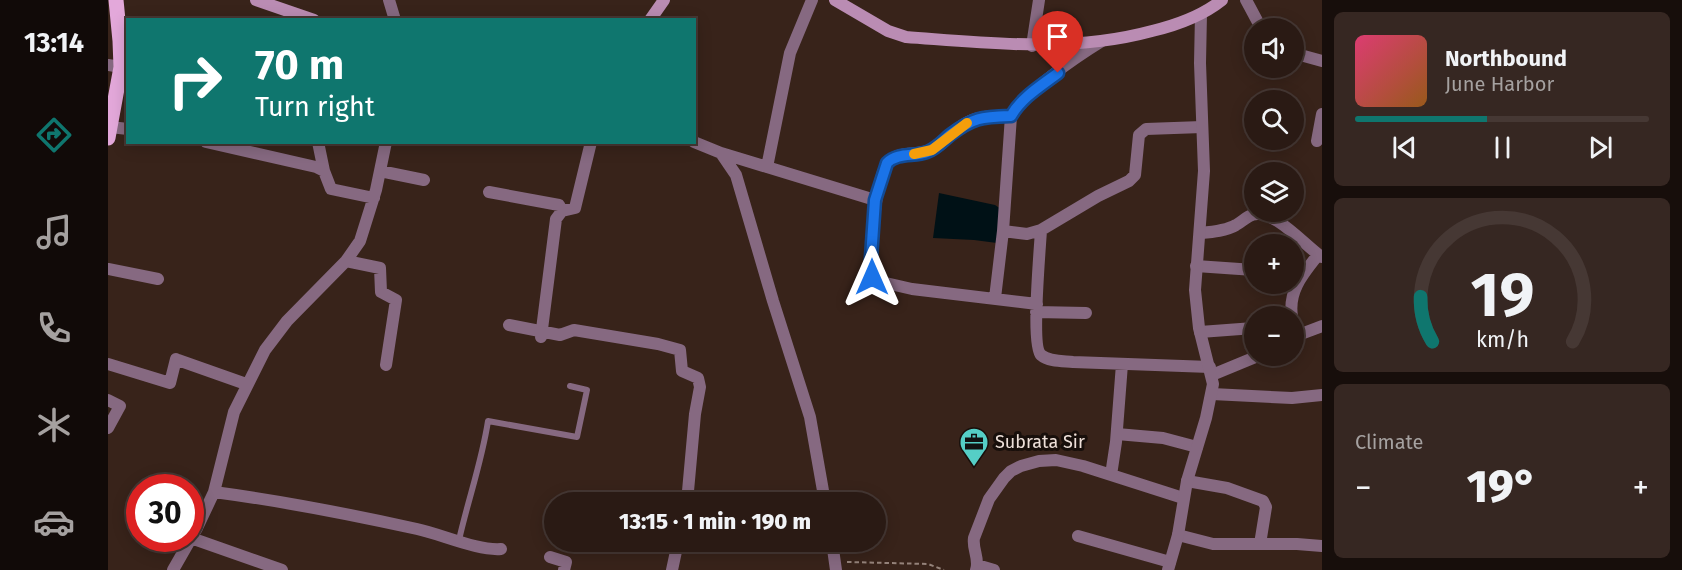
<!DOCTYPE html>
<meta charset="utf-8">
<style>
body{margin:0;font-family:"Fira Sans",sans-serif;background:#362722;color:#f1f3f6;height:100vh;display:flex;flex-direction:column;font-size:22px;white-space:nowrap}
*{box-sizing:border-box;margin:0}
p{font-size:20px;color:#a5a1a0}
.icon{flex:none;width:33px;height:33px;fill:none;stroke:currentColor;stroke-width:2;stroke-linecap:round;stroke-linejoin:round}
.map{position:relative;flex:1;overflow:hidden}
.details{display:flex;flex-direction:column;gap:12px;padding:12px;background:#170e0b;width:360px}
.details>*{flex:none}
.hud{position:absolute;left:18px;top:18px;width:570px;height:126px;border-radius:0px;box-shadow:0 3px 15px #0003,0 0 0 2px #463834;background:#0f766e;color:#fff;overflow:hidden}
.fabs{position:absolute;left:1136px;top:18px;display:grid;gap:12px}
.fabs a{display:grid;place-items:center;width:60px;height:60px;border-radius:50%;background:#2a1a14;box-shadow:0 3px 15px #0003,0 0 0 2px #463834;font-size:30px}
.speed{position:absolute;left:18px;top:474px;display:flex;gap:12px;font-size:30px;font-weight:700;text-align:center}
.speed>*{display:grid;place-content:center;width:78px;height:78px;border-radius:50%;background:#2a1a14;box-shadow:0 3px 15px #0003,0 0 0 2px #463834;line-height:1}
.speed .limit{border:9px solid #d22;background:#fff;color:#111}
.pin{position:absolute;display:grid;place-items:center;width:51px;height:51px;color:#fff;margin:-62px -26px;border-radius:50% 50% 50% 0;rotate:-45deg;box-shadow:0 0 6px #0007}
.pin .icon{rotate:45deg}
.me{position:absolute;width:66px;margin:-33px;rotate:0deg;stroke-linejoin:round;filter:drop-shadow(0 0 4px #0008)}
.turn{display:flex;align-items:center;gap:21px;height:126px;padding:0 30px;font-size:27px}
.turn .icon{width:78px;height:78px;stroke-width:2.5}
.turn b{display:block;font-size:42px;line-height:51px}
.big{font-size:45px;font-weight:800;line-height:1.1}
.details .tile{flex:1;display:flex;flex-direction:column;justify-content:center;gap:9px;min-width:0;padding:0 21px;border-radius:9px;background:#362722}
.details .dial{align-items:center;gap:0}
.dial svg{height:156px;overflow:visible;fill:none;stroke:#463834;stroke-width:7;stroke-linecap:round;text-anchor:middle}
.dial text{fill:#f1f3f6;stroke:none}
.song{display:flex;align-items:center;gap:18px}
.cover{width:72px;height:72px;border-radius:9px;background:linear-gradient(135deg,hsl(340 70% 55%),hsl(30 70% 35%))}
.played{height:6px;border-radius:3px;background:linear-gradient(90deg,#0f766e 45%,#463834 45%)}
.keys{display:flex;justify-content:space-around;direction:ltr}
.heat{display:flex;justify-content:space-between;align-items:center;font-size:33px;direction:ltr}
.trip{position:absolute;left:436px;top:492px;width:342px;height:60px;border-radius:30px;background:#2a1a14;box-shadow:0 3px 15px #0003,0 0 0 2px #463834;font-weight:800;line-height:60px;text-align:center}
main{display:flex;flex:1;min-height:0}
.tab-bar{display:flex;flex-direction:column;width:108px;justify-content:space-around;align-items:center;background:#110a08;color:#a5a1a0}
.tab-bar .icon{width:42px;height:42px}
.tab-bar .selected{color:#0f766e}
.tab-bar b{font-size:27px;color:#f1f3f6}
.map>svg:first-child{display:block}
.water{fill:#001116}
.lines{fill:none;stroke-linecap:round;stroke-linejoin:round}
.path{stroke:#94827a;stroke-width:2;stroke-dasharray:4.5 3;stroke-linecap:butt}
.service{stroke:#866981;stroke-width:6}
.minor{stroke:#866981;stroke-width:12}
.tertiary{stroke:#866981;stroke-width:12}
.secondary{stroke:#ba8cb3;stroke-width:12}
.primary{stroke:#e3a8da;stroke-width:15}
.route-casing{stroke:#114b97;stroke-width:15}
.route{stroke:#1a73e8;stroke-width:10}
.slow{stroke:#f59e0b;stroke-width:10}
.labels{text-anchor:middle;stroke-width:6;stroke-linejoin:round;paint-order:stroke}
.poi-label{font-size:18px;fill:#eee0d9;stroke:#180f0b;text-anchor:start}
</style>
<main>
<nav class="tab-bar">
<b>13:14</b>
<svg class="icon selected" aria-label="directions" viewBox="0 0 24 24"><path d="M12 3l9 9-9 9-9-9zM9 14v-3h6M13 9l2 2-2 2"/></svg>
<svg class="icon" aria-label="music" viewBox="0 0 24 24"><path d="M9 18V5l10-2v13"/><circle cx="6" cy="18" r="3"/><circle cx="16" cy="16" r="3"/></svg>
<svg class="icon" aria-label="phone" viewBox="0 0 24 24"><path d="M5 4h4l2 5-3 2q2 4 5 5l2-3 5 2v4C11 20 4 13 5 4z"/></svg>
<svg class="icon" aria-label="climate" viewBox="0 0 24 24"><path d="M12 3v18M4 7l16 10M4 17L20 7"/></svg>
<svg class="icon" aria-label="car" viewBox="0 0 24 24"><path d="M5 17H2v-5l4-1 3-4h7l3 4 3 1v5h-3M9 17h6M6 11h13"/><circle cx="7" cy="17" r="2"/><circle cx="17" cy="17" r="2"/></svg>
</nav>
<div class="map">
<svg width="1214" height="570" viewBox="0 0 1214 570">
<rect width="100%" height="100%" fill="#38231a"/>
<path class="water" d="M831,193L887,205L893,209L889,243L866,240L825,238Z"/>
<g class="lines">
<path class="path" d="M739,562L820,564L836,570"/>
<path class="service" d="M351,540C360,500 374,461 380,421L469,437L479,390L462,386"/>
<path class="minor" d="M281,0L287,20
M994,41C968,57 918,91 903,116L895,231L919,234L933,230L990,196L1021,181L1027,175L1031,135L1038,129L1094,127
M924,46L931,0
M0,65L13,67
M903,116C891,116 878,115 867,119C851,124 839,139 826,148C813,157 794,150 782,160C766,174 764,249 762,272L764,277L769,281L804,289L929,304
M2,127L20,129
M1209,141L1214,114
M98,142L208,167L216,171L223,189L266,198
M210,142L216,171
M586,142L613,153L628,175L665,301L702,417L717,502
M613,153L767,200
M659,167L682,53L704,0
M272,171L316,180
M381,192L451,205L454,211
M933,230C932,249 923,346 933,355C941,362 955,361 965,362L1102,367
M1092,233C1104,232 1118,231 1128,225C1134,222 1138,217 1144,215C1165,207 1198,247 1214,257
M238,261L272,268L273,292L288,300L278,365
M1088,266L1146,270
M0,269L50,279
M887,298L895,231
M928,312L978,313
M1184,316C1180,291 1195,274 1210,255
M401,325L452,335L466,330L550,344L572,350L574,371L590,378L592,387L587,414L579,502
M1092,332L1146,328
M433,337L448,219L454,211L467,208L483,142
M1185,337L1214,326
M0,364L62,383L68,359L70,360L138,384
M1104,375L1150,356
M1104,394L1184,398L1214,395
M0,400L12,406L0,428
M1009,434L1055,438L1089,447
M1003,475L1008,442L1014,364
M1079,481L1119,488L1155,501L1158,507L1152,544
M106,492C174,501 241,514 309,529C333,534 370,551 393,549
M1070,535L1105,544H1189L1214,546
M970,536L1062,562
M83,538L174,570
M724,542L728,570
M442,557L458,562L456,570
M869,565L886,570
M65,570L89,528L106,492L126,412L157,350L179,321L238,261L252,241L268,190L278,142
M564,570L570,542
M868,570C872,559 864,549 866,538L881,499L896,478L903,471L913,466L931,461L948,460L975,466L1075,498"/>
<path class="tertiary" d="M1138,0L1153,28
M1185,53L1214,61
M1060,570L1070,535L1079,481L1098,418L1105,384L1091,328L1087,290L1096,171L1092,63L1093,14"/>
<path class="secondary" d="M148,0L206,20
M727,0L780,31L798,37C881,43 963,53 1044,31C1069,25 1094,16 1114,0
M542,20L556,0"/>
<path class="primary" d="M0,138L13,67L12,41L8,0"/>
</g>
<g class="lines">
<g class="route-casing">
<path id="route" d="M764,277L762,272L767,200L779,163C790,152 806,157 819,152C828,149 835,141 842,135C866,117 874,117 903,116C914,97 933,86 950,73"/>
</g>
<use href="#route" class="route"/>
<path class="slow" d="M806,154L824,150L859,123"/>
</g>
<defs>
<g id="office-pin" transform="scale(1.5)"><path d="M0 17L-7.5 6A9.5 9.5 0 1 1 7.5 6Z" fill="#55cec6" stroke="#180f0b"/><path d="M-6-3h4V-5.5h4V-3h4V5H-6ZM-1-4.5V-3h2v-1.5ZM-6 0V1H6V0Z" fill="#111"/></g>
</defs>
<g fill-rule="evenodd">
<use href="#office-pin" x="866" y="442"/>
</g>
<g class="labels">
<g class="poi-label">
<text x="887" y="448">Subrata Sir</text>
</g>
</g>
</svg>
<div class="fabs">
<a><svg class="icon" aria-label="sound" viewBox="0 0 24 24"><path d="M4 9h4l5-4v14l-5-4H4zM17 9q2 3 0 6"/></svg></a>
<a><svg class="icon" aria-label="search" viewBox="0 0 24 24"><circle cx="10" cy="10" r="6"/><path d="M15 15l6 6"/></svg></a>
<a><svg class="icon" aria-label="layers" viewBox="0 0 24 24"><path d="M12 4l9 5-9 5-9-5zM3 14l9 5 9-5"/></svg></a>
<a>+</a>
<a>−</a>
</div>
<div class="speed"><div class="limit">30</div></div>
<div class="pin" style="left:950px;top:73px;background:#d93025"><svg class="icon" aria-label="arrive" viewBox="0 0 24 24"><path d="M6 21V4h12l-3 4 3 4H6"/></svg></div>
<svg class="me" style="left:764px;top:277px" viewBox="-20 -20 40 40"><path d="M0-17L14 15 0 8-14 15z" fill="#1a73e8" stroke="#fff" stroke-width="4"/></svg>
<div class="trip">13:15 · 1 min · 190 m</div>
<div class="hud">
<div class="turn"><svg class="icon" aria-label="right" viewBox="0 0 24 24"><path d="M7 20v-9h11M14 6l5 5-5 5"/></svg><div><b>70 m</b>Turn right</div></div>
</div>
</div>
<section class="details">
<div class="tile">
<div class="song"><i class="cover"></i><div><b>Northbound</b><p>June Harbor</p></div></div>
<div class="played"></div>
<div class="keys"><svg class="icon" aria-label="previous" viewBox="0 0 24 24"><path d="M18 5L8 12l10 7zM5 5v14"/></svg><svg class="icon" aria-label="pause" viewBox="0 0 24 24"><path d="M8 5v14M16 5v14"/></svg><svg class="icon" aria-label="next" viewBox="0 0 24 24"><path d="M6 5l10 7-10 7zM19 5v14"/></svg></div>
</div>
<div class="tile dial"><svg viewBox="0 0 100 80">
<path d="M14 69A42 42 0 1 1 86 69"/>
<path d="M14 69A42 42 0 0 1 8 46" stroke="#0f766e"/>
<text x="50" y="56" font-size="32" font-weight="700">19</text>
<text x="50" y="72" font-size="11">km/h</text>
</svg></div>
<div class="tile"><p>Climate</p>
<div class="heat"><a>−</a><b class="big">19°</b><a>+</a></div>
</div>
</section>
</main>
